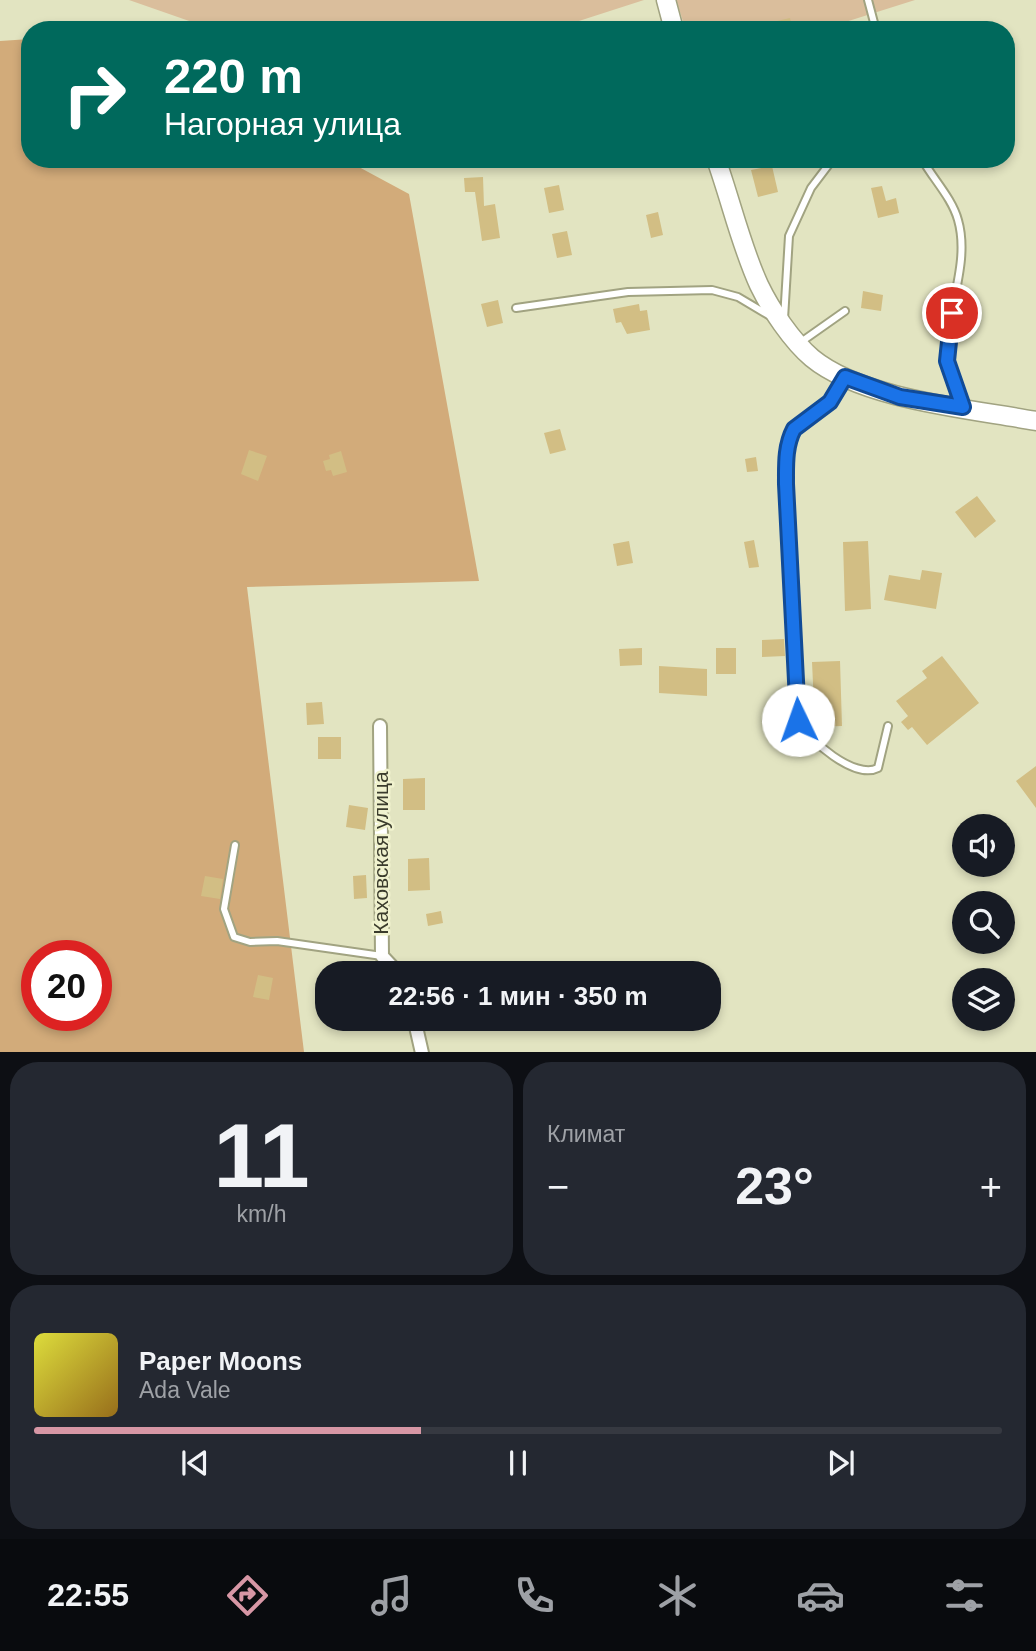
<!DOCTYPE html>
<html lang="ru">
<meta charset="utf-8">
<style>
body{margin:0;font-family:Arial,sans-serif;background:#242831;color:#f1f3f6;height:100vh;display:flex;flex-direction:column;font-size:26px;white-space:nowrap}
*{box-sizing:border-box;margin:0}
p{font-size:23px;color:#9ea1a6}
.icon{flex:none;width:38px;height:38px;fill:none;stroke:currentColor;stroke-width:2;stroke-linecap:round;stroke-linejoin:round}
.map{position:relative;height:1052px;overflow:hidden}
.panel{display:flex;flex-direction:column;gap:10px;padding:10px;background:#0d0f14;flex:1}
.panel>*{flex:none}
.top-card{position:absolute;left:21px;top:21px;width:994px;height:147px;border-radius:28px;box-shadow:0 4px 10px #0003;background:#00695c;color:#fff;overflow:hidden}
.tools{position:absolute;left:952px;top:814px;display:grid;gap:14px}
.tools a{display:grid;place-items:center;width:63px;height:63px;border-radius:50%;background:#171b24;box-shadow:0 4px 10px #0003;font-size:35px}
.speed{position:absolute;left:21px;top:940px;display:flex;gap:14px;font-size:35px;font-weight:700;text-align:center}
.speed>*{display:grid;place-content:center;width:91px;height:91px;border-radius:50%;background:#171b24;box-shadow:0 4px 10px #0003;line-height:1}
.speed .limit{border:10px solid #d22;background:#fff;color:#111}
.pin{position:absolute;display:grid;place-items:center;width:60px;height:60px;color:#fff;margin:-30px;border:4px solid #fff;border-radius:50%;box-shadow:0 2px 7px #0007}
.me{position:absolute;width:77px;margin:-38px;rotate:357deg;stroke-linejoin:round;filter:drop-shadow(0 0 5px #0008)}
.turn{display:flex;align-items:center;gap:24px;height:147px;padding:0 28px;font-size:32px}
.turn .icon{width:91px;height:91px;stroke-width:2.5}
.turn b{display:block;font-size:49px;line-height:60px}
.big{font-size:52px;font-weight:700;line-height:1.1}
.panel .card{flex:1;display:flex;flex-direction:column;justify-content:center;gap:10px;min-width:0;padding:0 24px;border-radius:28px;background:#242831}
.panel .dial{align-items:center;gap:0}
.dial b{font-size:91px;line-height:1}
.song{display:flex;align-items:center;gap:21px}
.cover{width:84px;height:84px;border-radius:10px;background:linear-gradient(135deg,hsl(60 70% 55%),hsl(40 70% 35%))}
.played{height:7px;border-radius:4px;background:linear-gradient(90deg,#d797a5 40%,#363941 40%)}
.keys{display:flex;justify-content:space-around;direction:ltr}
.heat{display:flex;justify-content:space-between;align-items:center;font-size:38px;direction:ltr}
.panel .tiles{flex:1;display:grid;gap:10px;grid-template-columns:1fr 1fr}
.card:last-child{grid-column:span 2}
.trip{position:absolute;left:315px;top:961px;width:406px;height:70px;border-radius:28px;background:#171b24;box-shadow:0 4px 10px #0003;font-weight:700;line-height:70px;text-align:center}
.tab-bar{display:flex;height:112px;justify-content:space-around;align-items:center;background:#090b0e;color:#9ea1a6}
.tab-bar .icon{width:49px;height:49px}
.tab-bar .selected{color:#d797a5}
.tab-bar b{font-size:32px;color:#f1f3f6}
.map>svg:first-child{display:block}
.green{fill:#dabe9c}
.forest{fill:#d2ab7a;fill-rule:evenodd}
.building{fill:#d2be84}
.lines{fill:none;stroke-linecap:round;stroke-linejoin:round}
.lane-casing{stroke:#a1a381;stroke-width:10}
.street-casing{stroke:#a1a381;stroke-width:16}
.secondary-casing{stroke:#a1a381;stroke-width:21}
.lane{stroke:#fff;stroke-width:6}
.street{stroke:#fff;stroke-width:12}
.secondary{stroke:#fff;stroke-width:18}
.route-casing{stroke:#114b97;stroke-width:18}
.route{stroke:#1a73e8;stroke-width:12}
.labels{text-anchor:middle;stroke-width:5;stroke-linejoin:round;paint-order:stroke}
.street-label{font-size:21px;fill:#3a3b2c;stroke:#f0f2ce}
</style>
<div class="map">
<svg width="1036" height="1053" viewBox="0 0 1036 1053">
<rect width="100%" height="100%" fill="#e2e4c1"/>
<path class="green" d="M129,0H644L551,30H215Z
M676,0H915L820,30H686Z"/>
<path class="forest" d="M30,39V159H344L409,194L479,581L247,587L304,1052L0,1053V41ZM37,956H96V1015H37Z"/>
<path class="building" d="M790,18L793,30H755V26Z
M772,166L778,192L758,197L751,170Z
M483,177L484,206L495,204L500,238L482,241L475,192H465L464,178Z
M559,185L564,210L549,213L544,188Z
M882,186L886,201L896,198L899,213L878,218L871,188Z
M658,212L663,235L651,238L646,215Z
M567,231L572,255L557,258L552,234Z
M863,291L883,295L881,311L861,308Z
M498,300L503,323L487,327L481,304Z
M639,304L640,311L647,310L650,330L627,334L621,322L616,323L613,309Z
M560,429L566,450L550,454L544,433Z
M249,450L267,456L258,481L241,474Z
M341,451L347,472L333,476L331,470L326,471L323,461L330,459L329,455Z
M756,457L758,471L747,472L745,459Z
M977,496L996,521L975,538L955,512Z
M754,540L759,567L749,568L744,542Z
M629,541L633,563L617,566L613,544Z
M868,541L871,609L845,611L843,542Z
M922,570L942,573L936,609L884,600L889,575L920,580Z
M784,639L785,656L762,657V640Z
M642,648V665L620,666L619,649Z
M716,648H736V674H716Z
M942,656L979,703L927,745L912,727L908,730L901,722L908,716L896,701L927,678L922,671Z
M840,661L842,726L815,727L812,662Z
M659,666L707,669V696L659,693Z
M322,702L324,724L307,725L306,703Z
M318,737H341V759H318Z
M1036,766V808L1016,781Z
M425,778V810H403V779Z
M349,805L368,808L365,830L346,827Z
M429,858L430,890L408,891V859Z
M366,875L367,898L354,899L353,876Z
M205,876L223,879L220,899L201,896Z
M441,911L443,923L428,926L426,914Z
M258,975L273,978L269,1000L253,997Z"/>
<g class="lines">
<g class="lane-casing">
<path id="lane" d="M868,0L876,30
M922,159C933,179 952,198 958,220C971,265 944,314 947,360C948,376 956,391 962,406
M652,161L657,159
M516,308L628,292L712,290L738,297L770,316
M784,319L789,236L811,188L833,159
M801,342L845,311
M844,379L821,411L794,429L786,457L798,720C808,740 855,780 878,768L888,726
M235,845L224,909L234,937L250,942L277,941L382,956"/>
</g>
<g class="street-casing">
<path id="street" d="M380,726L382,956L398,973
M414,1018L422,1053"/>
</g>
<g class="secondary-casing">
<path id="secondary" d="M666,0L674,30
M716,159C731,201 741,246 759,285C771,310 792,341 812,358C863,400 972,409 1036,421"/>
</g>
<use href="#lane" class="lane"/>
<use href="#street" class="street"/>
<use href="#secondary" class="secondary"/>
</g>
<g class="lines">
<g class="route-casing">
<path id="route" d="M798,720L786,484C786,465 785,446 794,429L830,402L845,377L900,397L963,407L947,361L952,313"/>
</g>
<use href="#route" class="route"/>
</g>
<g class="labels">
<g class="street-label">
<text transform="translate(381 853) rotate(-90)" y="7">Каховская улица</text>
</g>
</g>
</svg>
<div class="tools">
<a><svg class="icon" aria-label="sound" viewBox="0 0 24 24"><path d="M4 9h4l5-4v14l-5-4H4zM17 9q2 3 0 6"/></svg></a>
<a><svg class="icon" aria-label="search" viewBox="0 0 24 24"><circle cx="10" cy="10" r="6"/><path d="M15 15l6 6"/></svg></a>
<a><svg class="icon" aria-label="layers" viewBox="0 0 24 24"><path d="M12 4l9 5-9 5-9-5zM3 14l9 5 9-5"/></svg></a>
</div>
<div class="speed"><div class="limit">20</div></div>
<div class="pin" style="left:952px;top:313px;background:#d93025"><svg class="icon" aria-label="arrive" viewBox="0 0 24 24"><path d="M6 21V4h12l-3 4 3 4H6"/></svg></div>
<svg class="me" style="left:798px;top:720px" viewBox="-20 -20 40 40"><circle r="19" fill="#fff"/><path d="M0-13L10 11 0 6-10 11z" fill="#1a73e8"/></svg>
<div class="trip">22:56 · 1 мин · 350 m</div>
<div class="top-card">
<div class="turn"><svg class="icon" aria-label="right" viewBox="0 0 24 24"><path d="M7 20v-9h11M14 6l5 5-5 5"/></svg><div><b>220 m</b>Нагорная улица</div></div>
</div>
</div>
<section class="panel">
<div class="tiles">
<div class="card dial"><b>11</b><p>km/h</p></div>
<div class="card"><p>Климат</p>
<div class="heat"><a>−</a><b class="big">23°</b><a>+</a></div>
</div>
<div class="card">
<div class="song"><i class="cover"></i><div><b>Paper Moons</b><p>Ada Vale</p></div></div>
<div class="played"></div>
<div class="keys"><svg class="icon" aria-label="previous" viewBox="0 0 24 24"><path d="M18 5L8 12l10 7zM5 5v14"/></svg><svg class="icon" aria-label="pause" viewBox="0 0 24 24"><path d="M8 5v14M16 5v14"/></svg><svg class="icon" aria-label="next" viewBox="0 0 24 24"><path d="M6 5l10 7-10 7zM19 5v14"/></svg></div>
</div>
</div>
</section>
<nav class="tab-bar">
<b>22:55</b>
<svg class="icon selected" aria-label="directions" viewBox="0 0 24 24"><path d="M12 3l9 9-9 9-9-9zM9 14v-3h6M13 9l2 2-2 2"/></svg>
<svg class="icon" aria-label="music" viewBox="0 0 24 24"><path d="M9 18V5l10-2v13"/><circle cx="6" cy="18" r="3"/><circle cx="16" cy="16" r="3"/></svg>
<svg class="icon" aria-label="phone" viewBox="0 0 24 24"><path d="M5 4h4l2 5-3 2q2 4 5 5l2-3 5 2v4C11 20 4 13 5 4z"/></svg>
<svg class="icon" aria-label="climate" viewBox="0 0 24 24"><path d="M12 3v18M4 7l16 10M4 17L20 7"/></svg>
<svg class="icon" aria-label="car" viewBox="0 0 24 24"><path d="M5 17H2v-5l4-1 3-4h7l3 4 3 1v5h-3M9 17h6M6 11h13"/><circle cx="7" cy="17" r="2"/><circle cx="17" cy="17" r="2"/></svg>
<svg class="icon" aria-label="filters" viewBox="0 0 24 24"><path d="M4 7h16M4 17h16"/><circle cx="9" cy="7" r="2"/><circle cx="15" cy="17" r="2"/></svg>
</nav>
